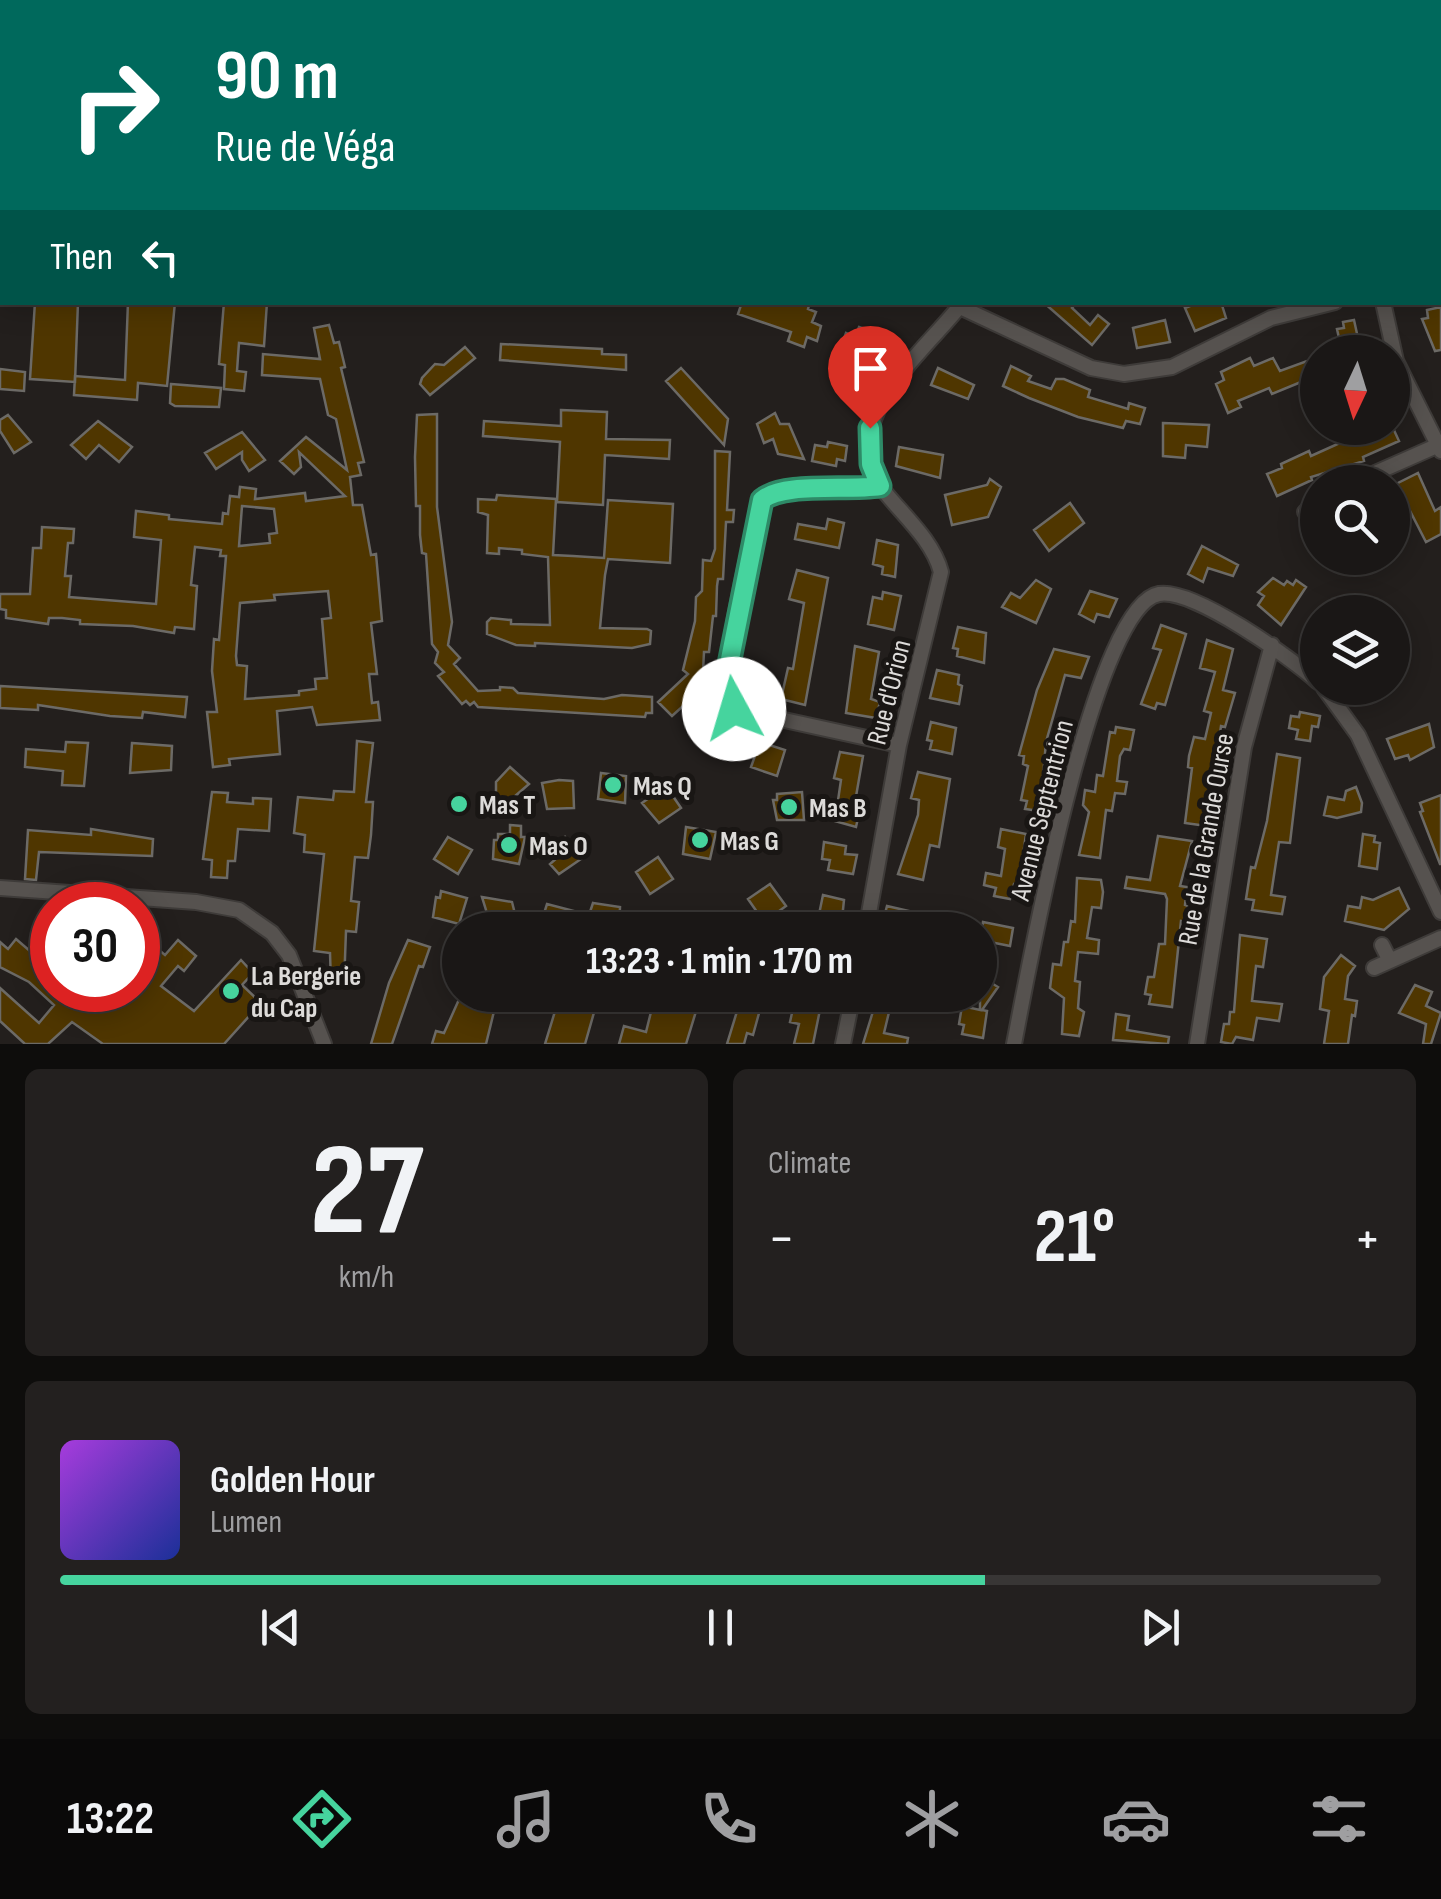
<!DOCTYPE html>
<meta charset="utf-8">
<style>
body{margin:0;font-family:"Sofia Sans Condensed",sans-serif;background:#23201f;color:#f1f3f6;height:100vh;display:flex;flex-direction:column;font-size:38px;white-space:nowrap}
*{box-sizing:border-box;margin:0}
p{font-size:32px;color:#9f9fa1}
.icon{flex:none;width:55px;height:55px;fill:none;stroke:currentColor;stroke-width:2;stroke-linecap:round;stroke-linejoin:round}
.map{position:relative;height:1044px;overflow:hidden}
.drawer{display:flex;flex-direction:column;gap:25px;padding:25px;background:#0e0d0c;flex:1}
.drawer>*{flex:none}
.banner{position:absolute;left:0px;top:0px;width:1442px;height:305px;box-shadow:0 5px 25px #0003,0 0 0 2px #383635;background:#00695c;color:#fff;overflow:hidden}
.needle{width:65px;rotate:184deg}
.fabs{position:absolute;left:1300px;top:335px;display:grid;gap:20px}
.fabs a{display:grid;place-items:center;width:110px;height:110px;border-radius:50%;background:#1a1716;box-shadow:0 5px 25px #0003,0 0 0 2px #383635;font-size:50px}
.speed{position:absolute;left:30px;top:882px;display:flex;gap:20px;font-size:50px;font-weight:700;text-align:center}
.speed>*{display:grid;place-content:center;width:130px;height:130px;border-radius:50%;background:#1a1716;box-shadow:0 5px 25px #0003,0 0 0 2px #383635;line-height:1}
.speed .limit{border:15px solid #d22;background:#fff;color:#111}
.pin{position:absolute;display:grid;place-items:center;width:85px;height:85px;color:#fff;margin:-102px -42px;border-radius:50% 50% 50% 0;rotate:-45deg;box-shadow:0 0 10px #0007}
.pin .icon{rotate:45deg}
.me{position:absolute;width:110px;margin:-55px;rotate:354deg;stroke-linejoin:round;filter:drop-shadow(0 0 8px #0008)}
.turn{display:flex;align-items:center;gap:35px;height:210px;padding:0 50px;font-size:45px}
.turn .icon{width:130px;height:130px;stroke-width:2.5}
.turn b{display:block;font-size:70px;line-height:85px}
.then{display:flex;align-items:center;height:95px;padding:0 50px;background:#0003;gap:20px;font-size:38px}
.big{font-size:75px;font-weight:700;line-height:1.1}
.drawer .card{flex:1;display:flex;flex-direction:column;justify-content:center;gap:15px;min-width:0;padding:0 35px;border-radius:15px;background:#23201f}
.drawer .dial{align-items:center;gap:0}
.dial b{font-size:130px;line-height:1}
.song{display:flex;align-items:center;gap:30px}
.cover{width:120px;height:120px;border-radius:15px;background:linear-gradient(135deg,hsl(280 70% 55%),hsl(230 70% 35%))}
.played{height:10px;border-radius:5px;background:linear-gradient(90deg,#46d49e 70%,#383635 70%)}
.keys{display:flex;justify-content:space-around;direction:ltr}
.heat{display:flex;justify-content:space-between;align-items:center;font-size:55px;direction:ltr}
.drawer .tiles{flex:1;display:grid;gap:25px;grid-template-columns:1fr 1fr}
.card:last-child{grid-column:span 2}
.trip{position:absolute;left:442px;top:912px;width:555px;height:100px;border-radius:50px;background:#1a1716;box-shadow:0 5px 25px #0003,0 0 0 2px #383635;font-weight:700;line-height:100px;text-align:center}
.tabs{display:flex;height:160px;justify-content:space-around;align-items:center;background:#0a0909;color:#9f9fa1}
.tabs .icon{width:70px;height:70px}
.tabs .active{color:#46d49e}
.tabs b{font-size:45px;color:#f1f3f6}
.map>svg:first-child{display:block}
.building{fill:#4f3600;stroke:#6c6a66;stroke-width:2.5;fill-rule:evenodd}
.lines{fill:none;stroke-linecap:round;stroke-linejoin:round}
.minor-casing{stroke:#3e3b39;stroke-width:18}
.tertiary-casing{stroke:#3e3b39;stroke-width:21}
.minor{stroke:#56524f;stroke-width:14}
.tertiary{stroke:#56524f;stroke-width:18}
.route-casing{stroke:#2e8a67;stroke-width:25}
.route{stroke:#46d49e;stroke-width:18}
.poi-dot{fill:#46d49e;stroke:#191614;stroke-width:4}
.labels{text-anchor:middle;stroke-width:10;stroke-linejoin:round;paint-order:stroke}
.street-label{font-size:28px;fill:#dddbd9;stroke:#191614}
.poi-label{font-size:28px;font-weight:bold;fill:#dddbd9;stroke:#191614;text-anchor:start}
</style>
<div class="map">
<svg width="1441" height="1044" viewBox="0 0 1441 1044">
<rect width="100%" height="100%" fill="#231f1d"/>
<path class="building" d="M35,302H78L75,382L30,379Z
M128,302H175L167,386L138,383L137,400L74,395L75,376L125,380Z
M224,302H267L264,346L239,343L237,371L246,372L244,391L224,389L225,365L219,364Z
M742,302H810L808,309L816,312L812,322L821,326L817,341L807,337L804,347L788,341L791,332L738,314Z
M1043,302H1077L1072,308L1090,325L1098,315L1109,324L1092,345Z
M1200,302H1221L1226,318L1195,331L1185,308Z
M1441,307V350L1435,351L1422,319L1428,318L1427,310Z
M1165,320L1170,342L1137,348L1133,328Z
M1354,320L1361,352H1342L1337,329L1344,328L1343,322Z
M329,325L334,343L339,342L345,367L341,368L364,462L358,463L361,475L350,477L353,505H362L371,555L376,554L382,621L371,623L377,674H369L372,703L378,702L380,720L317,725L312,707L277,711L280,754L229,759L230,765L213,767L207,712H217L212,671L214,639L219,640L224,581L226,556H220L221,550L195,547L191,585L197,586L194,629L175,627L174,633L133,626L80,624V620L62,618H49L48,624L6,618V610L0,609V594H30L33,548H41L42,527L74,529L73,543H68L65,576H71L69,597L156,604L161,540L134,537L136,511L169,515V519L222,524L223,513L228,514L230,496L239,497L240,487L256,489L255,499L305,493L306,501L345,496L299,452L301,467L294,474L280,461L306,437L347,470L336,419L328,415L320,379L262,375L263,354L320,359L314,328ZM242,506L274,509L277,533L269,534L270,543L239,546ZM328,591L331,618L322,619L327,678L315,679L316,689L299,691V695L245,699L247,666L237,665L236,656L240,603L275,600L274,595Z
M859,327L875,333L871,342L881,345L875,361L866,358L862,368L846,362L850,352L840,349L846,333L855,337Z
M501,344L602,349V354L626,355V370L500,360Z
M465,347L475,358L430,395L420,384L422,378L435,364L444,365Z
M1318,357V386L1305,392L1301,382L1272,394L1269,388L1238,401L1241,407L1228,413L1216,384L1224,380L1221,372L1250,358L1254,366L1273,358L1280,371Z
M1011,366L1031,376L1028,381L1051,389L1056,379H1064L1090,390L1088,397L1128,409L1129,403L1145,408L1140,424L1126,421L1123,428L1078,417L1029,398L1003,386Z
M681,368L728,419L724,445L666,381Z
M938,368L974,385L968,399L931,385Z
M0,369L25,372L24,391L0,389Z
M171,384L221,388L219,407L175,406L170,403Z
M561,410L607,412L606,439L670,440L669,459L605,455L603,505L557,502L560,442L483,436L484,421L561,426Z
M775,413L780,424H789L804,459L778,454L773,439L764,443L757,424Z
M437,414V507L452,622L448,645L460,658L454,664L478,691L500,690V687L513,688L518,693L604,699L622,695L652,697V713H646L645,717L478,707L474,702L470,705L466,701L462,704L438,676L444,672L435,663L438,652L432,644L426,554L422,553L420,535V506H416L415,457L417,415Z
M8,415L31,442L14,453L0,431V420Z
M98,421L132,447L119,462L99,445L86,459L71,445Z
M1163,423L1209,425L1207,447L1186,445L1185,458L1163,456Z
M1373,428H1393L1399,441L1363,457L1364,461L1311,477L1312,480L1277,496L1267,474L1282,468L1281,464L1309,451L1311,456Z
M242,432L265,460L249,471L242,460V452L216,469L205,453Z
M828,442L847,446L845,461L837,459L836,466L812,461L815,445L827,447Z
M899,447L943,455L940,478L896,466Z
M715,451L730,452L727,510H734L733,522H726L723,579H718L717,586L716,616H713L709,652H704L703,672L707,675L698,684L703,688L672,716L658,702L688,674L683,670L695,621L696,597L702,591L703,560L711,561L715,549Z
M1418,473L1435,511L1441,507V534L1426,542L1408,507L1392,514V486Z
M990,479L1001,487L988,517L952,525L945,495L987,485Z
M497,495L556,499L553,555L573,556L604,558L608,500L673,504L670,563L608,559L605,575L600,628L647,629L651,631L650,644L632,648L535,643V646L516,645L487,634V622L491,618L511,620V624L550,625L548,557L522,554V550L499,548V554L487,553L488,515L478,512V499L496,500Z
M1070,503L1084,523L1049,551L1034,530Z
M828,519L844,523L839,548L795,539L798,524L826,529Z
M877,540L898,545L895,577L882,574L883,567L873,564Z
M1202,546L1238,565L1233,576L1208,568L1203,582L1188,574Z
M797,570L828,578L805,705L781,699L788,668L793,669L804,603L789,599Z
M1273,578L1284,585L1287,581L1293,585L1296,580L1306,587L1281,625L1258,605L1264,596L1258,592Z
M1036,580L1051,589L1036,623L1002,607L1011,593L1020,598Z
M1090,591L1117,599L1109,617L1097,614L1094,622L1079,614Z
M883,592L901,596L894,630L868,624L873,597L882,599Z
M1161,625L1186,634L1165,705L1157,703L1155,709L1141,704L1161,650L1153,648Z
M958,627L986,633L984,663L957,656L958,649L953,648Z
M1207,640L1233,649L1223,690L1235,693L1225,727L1221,726L1207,826L1185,823L1192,768L1188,767L1189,756L1194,737L1205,739L1211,713L1204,711L1215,672L1200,668Z
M855,646L879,652L871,699L880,702L876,718L846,713Z
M1054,649L1089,657L1081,678L1065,675L1046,742L1040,811L1025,809L1027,801L1021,800L1028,766L1023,764L1024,756L1019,755L1037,690Z
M937,670L959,675L958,684L962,686L959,704L930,698Z
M0,686L187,697L185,717L143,712L142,718L110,716L38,705V710L0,708Z
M1300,712L1320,716L1318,727L1312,726L1310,741L1296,739L1298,730L1289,728L1291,716L1299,717Z
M931,722L956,728L952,754L930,749L932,741L927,740Z
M1429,724L1434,747L1410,760L1408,755L1395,759L1387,739Z
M1116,727L1134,730L1130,750L1124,749L1120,756L1117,781L1127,782L1125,794L1115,793L1112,811L1106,810L1100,858L1079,855L1089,812L1083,805L1085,790L1095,792L1097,775L1103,776L1110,732L1115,733Z
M357,741L373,743L366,802H373L371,835L368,858L355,857L351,901L359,902L356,932L346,931L344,985L331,984L330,953L314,951L324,854L304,852L305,835L294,833L298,797L333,800L334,791L354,792Z
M66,742L88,743L84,786L62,785L63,771L25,767L26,749L65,752Z
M760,742L785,750L777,776L751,767Z
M132,743L172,746L171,770L130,773Z
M840,752L863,756L854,808L860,809L856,827L835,821L841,780L834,778Z
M1277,754L1300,758L1290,843L1279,842L1271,895L1285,897L1282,914L1252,910L1254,900L1246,899L1251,867L1255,868L1267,821Z
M510,767L529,784L506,804L496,794V782Z
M918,772L950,779L939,847L930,845L923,880L898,874L918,815L919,800L911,798Z
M601,773L626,776L625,803L598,799Z
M559,780L573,781L574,808L547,809L542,783Z
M666,786L681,808L659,823L642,803Z
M1356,787L1362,803L1361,812L1337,818L1324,815L1328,797L1344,800L1346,791Z
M212,792L228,793L227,802L253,804V798L271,799L269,831L238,829L235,861H228L227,878L211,877L212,860L203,859Z
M802,792L804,820H777L773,800H777V794Z
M1441,795V864H1440L1420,812L1423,811L1420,803Z
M510,825L521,826V837H525L519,864L493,859L494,840H498V834H510Z
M686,827L716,832L710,859L683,854Z
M91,829L153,839L152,856L39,852L36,880L25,879L28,830L91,835Z
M1001,829L1026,834L1019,884H1014L1010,899L994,896L996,888L984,885L986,873L1001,876L1005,849L998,847Z
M1363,834L1375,836L1374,842L1380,843L1377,869L1359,866Z
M1158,836L1192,841L1180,886L1187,887L1185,905L1188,906L1186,922L1181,921L1172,1007L1149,1004L1151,995L1145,994L1148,977H1154L1159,944H1165L1167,899L1165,894L1125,888L1127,877L1150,880Z
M448,837L472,850L458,874L434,859Z
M565,837L581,859L559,874L550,864L565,851H550Z
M824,842L846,846L845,854L857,855L853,874L828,870L830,860L822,859Z
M658,857L673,879L650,894L636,872Z
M1077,878L1101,880L1103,892L1101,908L1092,907L1087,938L1099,940L1098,954L1078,952L1075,981L1080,982L1078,1008L1084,1012L1079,1036L1062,1034L1064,998L1050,988L1053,964L1061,965L1064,942H1068L1071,921L1075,922Z
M770,884L786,906L764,922L748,899Z
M1399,888L1409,909L1384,930L1345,921L1348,906L1360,908L1362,897L1373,900Z
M441,891L467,898L459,924L433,917L436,897L440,898Z
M823,895L844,900L841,929L817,924Z
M482,897L512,902L517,922L491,926Z
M593,903L620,907L619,930L566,925L565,930L539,929L547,904L589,915Z
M887,906L926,915L923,930L898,927L899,924L883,921Z
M983,922L1013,928L1010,946L980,940Z
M1240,935L1267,939L1263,967L1256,966L1252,1001L1282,1004L1279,1021L1257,1018L1253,1040L1236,1037L1232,1044L1221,1042L1224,1024H1229L1230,1012H1234Z
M16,939L52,970V990H91L111,1007L125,990H138L142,977L139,974L150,961L159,950L165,955L178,940L196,956L184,971L178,966L161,986L194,1011L241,960L253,973L242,985L261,1003L224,1044H103L72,1022L48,1044H25L0,1021V988L39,1023L54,1005L29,982L0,967V942L8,949Z
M408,940L430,947L423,967L419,966L392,1044H371L389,983Z
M1341,955L1355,966L1348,976L1345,999L1357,1001L1355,1016L1352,1015L1348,1044H1324L1329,1011L1320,1009L1324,977Z
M980,976L998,987L982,1010L987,1011L983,1038L962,1034L964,1025L959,1024L962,1006L980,1010Z
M1415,985L1432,992L1426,1006L1441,1013L1431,1044H1423L1426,1024L1399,1013Z
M461,995H498L486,1044H432L436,1031L444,1033Z
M560,995H599L585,1044H545Z
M661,995H701L686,1044H619L624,1026L646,1032L653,1004L658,1005Z
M742,995H764L753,1035L747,1033L744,1044H727Z
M796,995H823L813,1044H794L799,1024L790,1022Z
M878,995H902L898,1010L890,1008L884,1033L908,1038L907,1044H863Z
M1116,1014L1129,1016L1127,1030L1169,1037L1168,1044L1113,1040Z"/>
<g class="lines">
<g class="minor-casing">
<path id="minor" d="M1019,0L1026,2
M1440,13H1441
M1440,112H1441
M1440,278H1441
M1383,302L1396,361L1441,451
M960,307L1091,368L1124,374L1172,367L1271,318L1335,302
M1355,482L1441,444
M880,486C868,488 855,491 842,491C821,491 791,482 772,492C753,501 725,665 724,693L734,709L899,745
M1318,499L1305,512L1318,527
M1324,688L1358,735L1441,912
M0,888L196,902L239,910L272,933L289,955L324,1044
M866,930L899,745L941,572C933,541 904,516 884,491C832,422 925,352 963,302
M1382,945L1390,961
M1374,968L1441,938
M843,1044L853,995
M1014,1044C1027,977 1093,605 1159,594C1194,588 1291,658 1318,682
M1197,1044L1244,747L1272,645"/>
</g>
<g class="tertiary-casing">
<path id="tertiary" d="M57,2L58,0
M0,106L2,101"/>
</g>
<use href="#minor" class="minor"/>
<use href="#tertiary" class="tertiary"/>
</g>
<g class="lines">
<g class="route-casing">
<path id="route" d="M734,709L724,693L725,684L762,500C783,482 847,491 880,486L871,464L870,428"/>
</g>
<use href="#route" class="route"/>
</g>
<g class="poi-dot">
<circle cx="613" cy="785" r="10"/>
<circle cx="459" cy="804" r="10"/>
<circle cx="789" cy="807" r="10"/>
<circle cx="700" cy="840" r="10"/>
<circle cx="509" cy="845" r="10"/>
<circle cx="231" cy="991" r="10"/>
</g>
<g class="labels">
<g class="street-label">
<text transform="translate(888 692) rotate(-76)" y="10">Rue d'Orion</text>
<text transform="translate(1041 810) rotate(-76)" y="10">Avenue Septentrion</text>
<text transform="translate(1205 839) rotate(-80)" y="10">Rue de la Grande Ourse</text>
</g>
<g class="poi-label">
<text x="633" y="795">Mas Q</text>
<text x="479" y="814">Mas T</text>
<text x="809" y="817">Mas B</text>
<text x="720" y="850">Mas G</text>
<text x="529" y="855">Mas O</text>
<text x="251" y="985">La Bergerie<tspan x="251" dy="32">du Cap</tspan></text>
</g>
</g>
</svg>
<div class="fabs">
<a><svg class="needle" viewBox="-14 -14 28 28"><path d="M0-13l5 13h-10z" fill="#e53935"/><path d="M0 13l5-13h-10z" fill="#9f9fa1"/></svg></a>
<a><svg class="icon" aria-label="search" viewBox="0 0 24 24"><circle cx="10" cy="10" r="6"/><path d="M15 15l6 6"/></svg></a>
<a><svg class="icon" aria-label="layers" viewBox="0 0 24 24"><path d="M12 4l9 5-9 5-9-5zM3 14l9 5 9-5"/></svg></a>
</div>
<div class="speed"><div class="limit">30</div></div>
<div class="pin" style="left:870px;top:428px;background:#d93025"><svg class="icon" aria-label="arrive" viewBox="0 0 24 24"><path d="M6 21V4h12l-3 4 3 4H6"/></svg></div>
<svg class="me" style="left:734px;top:709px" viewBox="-20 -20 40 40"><circle r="19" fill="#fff"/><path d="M0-13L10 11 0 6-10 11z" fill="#46d49e"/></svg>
<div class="trip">13:23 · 1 min · 170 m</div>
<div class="banner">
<div class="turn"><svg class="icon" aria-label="right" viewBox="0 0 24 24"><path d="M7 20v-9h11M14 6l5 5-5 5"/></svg><div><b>90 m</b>Rue de Véga</div></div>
<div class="then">Then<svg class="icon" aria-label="left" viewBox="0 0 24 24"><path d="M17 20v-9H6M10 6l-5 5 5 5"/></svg></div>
</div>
</div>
<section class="drawer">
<div class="tiles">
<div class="card dial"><b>27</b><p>km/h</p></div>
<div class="card"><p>Climate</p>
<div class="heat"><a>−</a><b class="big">21°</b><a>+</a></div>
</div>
<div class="card">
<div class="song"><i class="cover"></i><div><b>Golden Hour</b><p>Lumen</p></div></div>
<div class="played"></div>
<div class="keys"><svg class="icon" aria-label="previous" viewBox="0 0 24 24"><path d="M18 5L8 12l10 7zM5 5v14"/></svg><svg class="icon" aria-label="pause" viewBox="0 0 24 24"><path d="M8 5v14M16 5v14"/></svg><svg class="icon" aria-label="next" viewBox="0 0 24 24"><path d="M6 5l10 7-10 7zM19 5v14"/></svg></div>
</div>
</div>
</section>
<nav class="tabs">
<b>13:22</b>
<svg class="icon active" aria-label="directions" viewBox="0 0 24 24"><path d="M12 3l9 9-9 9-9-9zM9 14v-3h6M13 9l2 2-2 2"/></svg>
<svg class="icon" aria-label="music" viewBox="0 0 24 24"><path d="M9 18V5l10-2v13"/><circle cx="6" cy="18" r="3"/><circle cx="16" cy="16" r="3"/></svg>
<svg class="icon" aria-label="phone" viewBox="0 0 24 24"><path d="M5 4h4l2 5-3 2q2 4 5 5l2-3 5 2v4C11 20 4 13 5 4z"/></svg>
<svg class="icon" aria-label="climate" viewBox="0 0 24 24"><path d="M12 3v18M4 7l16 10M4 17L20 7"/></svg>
<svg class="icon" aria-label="car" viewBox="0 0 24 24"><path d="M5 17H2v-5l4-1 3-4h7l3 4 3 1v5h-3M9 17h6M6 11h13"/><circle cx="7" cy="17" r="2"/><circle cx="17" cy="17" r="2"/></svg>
<svg class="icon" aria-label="filters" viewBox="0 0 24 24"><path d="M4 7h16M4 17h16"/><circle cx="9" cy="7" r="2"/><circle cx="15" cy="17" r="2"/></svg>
</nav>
